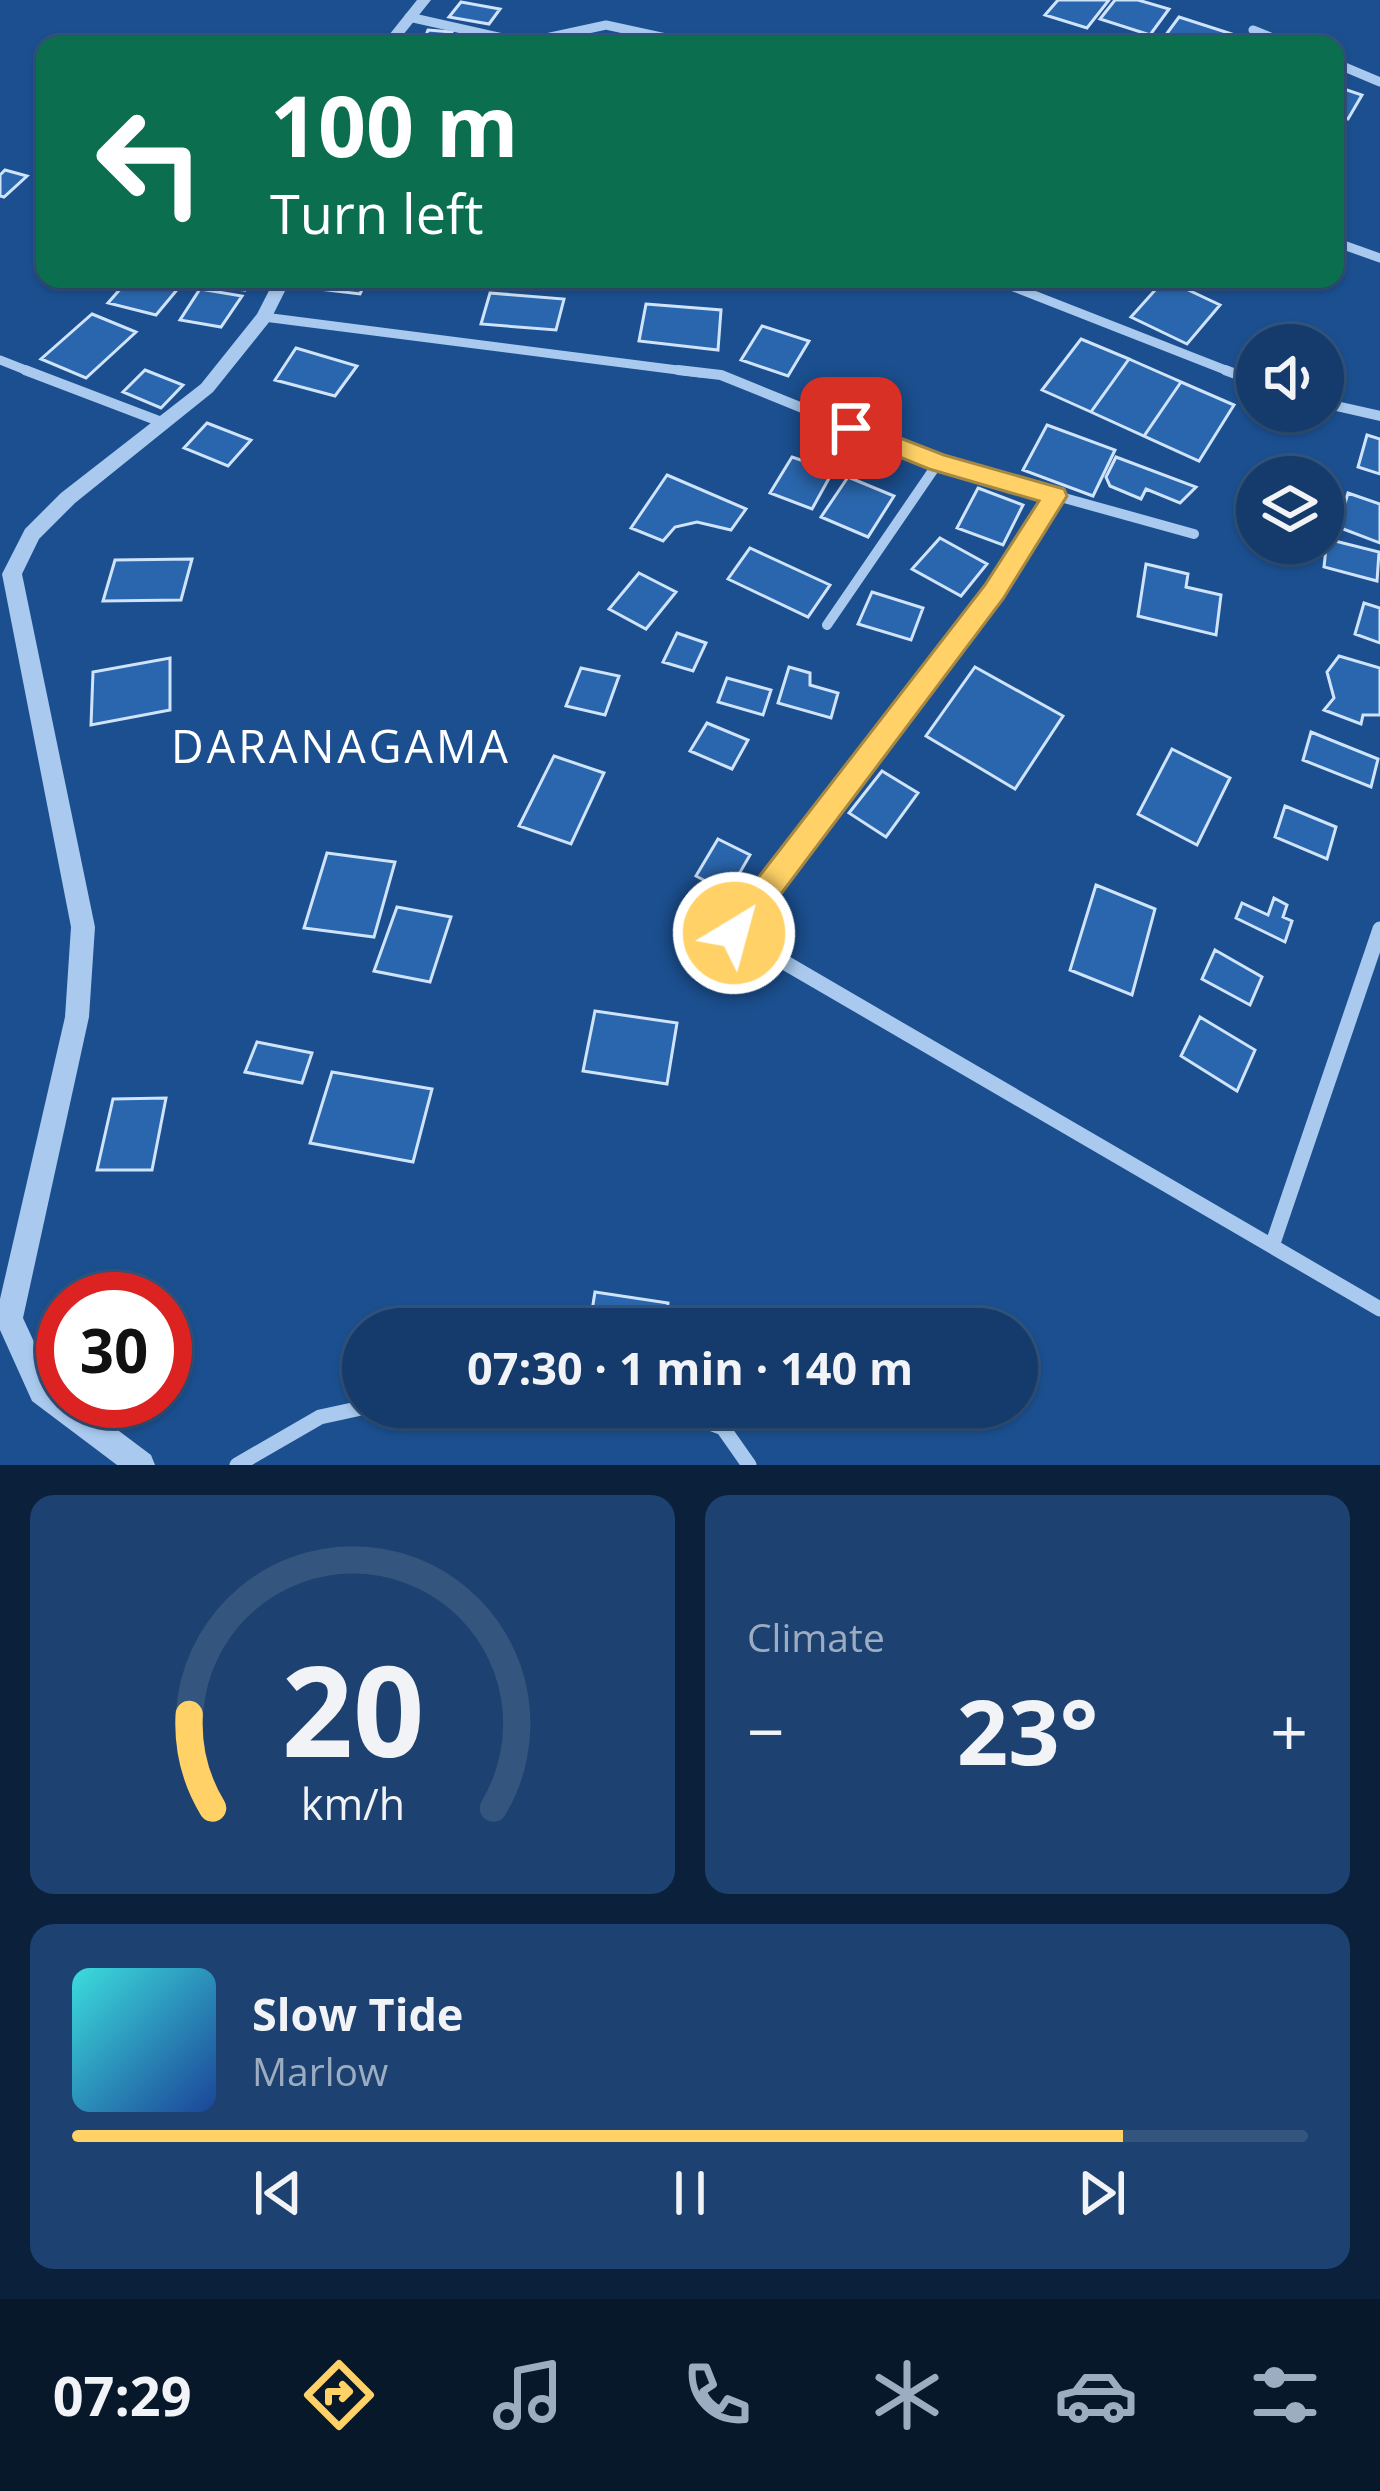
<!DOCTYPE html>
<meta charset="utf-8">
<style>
body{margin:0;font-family:"Open Sans",sans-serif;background:#1d4271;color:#f1f3f6;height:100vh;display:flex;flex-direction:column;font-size:45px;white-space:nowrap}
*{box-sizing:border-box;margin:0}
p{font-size:39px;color:#9dadc1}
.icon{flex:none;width:66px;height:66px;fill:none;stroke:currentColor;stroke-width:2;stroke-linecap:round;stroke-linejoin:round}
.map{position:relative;height:1465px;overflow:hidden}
.sheet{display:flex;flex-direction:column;gap:30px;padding:30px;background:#0b203b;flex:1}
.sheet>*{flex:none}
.banner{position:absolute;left:36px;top:36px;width:1308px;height:252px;border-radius:24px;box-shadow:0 3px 9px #0004,0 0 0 3px #33557e;background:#0b6e4f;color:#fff;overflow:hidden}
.buttons{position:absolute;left:1236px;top:324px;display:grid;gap:24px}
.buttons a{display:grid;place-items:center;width:108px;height:108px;border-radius:50%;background:#143b6b;box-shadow:0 3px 9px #0004,0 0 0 3px #33557e;font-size:60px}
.speed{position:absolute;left:36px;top:1272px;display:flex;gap:24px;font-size:60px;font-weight:700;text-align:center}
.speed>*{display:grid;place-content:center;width:156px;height:156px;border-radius:50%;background:#143b6b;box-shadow:0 3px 9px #0004,0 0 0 3px #33557e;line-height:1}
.speed .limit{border:18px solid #d22;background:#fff;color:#111}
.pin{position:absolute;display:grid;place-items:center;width:102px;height:102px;color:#fff;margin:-51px;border-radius:24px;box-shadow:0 6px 18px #0006}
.me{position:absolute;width:132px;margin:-66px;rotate:37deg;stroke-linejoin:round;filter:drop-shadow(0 0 9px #0008)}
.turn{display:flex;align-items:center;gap:42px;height:252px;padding:0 36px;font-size:54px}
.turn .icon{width:156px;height:156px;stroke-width:2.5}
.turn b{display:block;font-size:84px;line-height:102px}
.big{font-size:90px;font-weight:700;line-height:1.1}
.sheet .card{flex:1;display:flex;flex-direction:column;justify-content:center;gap:18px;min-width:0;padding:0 42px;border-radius:24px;background:#1d4271}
.sheet .dial{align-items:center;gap:0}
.dial svg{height:312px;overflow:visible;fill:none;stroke:#33557e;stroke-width:7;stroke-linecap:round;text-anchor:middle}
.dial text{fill:#f1f3f6;stroke:none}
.song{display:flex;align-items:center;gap:36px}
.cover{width:144px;height:144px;border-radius:18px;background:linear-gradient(135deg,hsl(180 70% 55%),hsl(220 70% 35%))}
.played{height:12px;border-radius:6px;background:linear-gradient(90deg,#ffd166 85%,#33557e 85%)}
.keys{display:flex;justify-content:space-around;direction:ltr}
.heat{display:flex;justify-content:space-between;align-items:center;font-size:66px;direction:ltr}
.sheet .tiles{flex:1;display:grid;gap:30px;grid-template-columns:1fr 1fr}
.card:last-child{grid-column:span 2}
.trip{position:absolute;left:342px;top:1308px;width:696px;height:120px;border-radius:60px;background:#143b6b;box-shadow:0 3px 9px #0004,0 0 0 3px #33557e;font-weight:700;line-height:120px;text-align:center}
.dock{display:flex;height:192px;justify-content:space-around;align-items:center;background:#08182b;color:#9dadc1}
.dock .icon{width:84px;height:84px}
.dock .current{color:#ffd166}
.dock b{font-size:54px;color:#f1f3f6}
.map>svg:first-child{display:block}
.building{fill:#2a66ad;stroke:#cfe3fa;stroke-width:3}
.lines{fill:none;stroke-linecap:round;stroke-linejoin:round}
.minor-far2{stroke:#a9c9ee;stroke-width:9}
.minor-far1{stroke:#a9c9ee;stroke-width:10}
.minor{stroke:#a9c9ee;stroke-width:15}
.tertiary{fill:#a9c9ee;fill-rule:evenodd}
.route{fill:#ffd166;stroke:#a68842;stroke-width:3}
.labels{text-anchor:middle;stroke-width:12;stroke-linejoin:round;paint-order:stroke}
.quarter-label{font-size:45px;letter-spacing:3px;fill:#fff;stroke:#1b4f8f}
</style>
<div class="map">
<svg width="1380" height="1465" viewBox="0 0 1380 1465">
<rect width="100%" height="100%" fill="#1b4f8f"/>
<path class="building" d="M1058,0H1109L1087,28L1045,15Z
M1115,0H1138L1169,9L1150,35L1100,19Z
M461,2L500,9L489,24L449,17Z
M1179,17L1235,35L1232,39L1248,42L1195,45L1165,36Z
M428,30L452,32L445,45H422Z
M1335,86L1362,95L1348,119L1335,115Z
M5,170L27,176L4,197L0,196V175Z
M129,279H186L156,315L108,303Z
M199,279H251L245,290L196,283Z
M324,279H367L360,294L319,289Z
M1165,279L1220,305L1187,344L1131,317Z
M200,289L242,296L221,327L180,320Z
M490,293L564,299L556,330L481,324Z
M646,304L721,310L718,350L639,341Z
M92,314L136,332L86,378L41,359Z
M762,326L809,341L788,376L741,360Z
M1081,339L1129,359L1091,412L1042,390Z
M296,348L357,366L335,396L275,380Z
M1129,359L1181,382L1144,436L1091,412Z
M145,370L183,385L161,408L123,392Z
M1181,382L1234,405L1199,461L1144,436Z
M207,423L251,440L228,466L184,448Z
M1047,425L1115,450L1093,496L1023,470Z
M1367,435L1380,439V474L1358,467Z
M792,457L833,471L812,509L770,493Z
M1116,457L1196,487L1180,503L1146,489L1141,499L1110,486L1106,477Z
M667,475L746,509L731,530L697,522L675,527L663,541L631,528Z
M848,477L894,496L868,537L821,517Z
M978,488L1023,505L1003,545L957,528Z
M1348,493L1380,504V543L1338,527Z
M940,538L987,564L961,596L912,569Z
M1327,539L1379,552L1377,581L1324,567Z
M750,548L830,585L808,617L728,579Z
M192,559L181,600L103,601L115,560Z
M1146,564L1188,574L1186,587L1221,595L1216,635L1138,616Z
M639,573L676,592L646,629L609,609Z
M872,592L923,608L911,640L858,624Z
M1364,603L1380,608V643L1355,634Z
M677,633L706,643L693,671L663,662Z
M1339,656L1380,668V715H1363L1361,724L1324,710L1334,698L1327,672Z
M170,658V710L91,725L93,672Z
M789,667L810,673V685L838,693L831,718L778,703Z
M975,667L1063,716L1015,789L926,736Z
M581,668L619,676L605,715L566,706Z
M727,678L771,690L763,715L718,702Z
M707,723L748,740L732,769L690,751Z
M1311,732L1378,759L1371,787L1303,760Z
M1172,749L1230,778L1197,845L1138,814Z
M554,756L604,773L571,844L519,826Z
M882,771L918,793L886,837L849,813Z
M1285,806L1336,827L1327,859L1275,837Z
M718,839L750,855L728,893L696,876Z
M327,853L395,862L374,937L304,928Z
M1096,885L1155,909L1132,995L1070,970Z
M1274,898L1287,905L1283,917L1292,921L1285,942L1236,918L1242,903L1268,915Z
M397,907L451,917L430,982L374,971Z
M1215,950L1262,977L1250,1005L1202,979Z
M595,1011L677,1023L667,1084L583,1071Z
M1200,1017L1255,1050L1237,1091L1181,1056Z
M257,1042L312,1053L302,1083L245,1072Z
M332,1072L432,1089L413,1162L310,1143Z
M166,1098L152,1170H97L113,1099Z
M595,1292L668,1303L665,1329H589Z"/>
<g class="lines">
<path class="minor-far2" d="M409,17L507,39L532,41L606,25L698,45
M1253,30L1290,45
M1335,63L1380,82
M1335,242L1380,258
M993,279L1233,373
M264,317L701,373
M0,360L33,373"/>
<path class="minor-far1" d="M25,370L164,423
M678,370L721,375L938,463L1194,534
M1225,370L1257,382
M1323,403L1380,416
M1024,546L1055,496
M827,625L938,463
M797,851L1034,540"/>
<path class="minor" d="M799,848L734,933L1380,1309
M1272,1246L1380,929
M668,1407L723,1428L749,1465
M237,1465L320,1417L366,1407"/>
<path class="tertiary" d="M417,0H431L395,45H381Z
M275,279H291L270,321L213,392L75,503L39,539L22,574L95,927L89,1017L23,1318L52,1381L63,1389V1401H79L151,1455L155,1465H117L32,1401L0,1330V1299L65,1017L71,927L2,574L25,529L61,493L201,384L257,314Z"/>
</g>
<path class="route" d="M851,419L944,455L1064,489L1067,496L1003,599L744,943L734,948L723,943L719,933L723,923L985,585L1039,501L929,469L843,434V422Z"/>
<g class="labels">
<g class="quarter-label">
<text x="341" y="763">DARANAGAMA</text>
</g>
</g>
</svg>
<div class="buttons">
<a><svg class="icon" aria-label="sound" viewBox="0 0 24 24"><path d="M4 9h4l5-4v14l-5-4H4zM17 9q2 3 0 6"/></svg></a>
<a><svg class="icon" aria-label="layers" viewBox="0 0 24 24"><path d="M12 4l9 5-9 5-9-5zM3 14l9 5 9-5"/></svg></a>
</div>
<div class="speed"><div class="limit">30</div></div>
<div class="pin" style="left:851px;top:428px;background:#d93025"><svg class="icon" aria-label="arrive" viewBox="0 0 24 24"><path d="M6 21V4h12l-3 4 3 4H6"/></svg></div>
<svg class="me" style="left:734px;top:933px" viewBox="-20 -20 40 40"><circle r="17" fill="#ffd166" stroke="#fff" stroke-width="3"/><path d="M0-11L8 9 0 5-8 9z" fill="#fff"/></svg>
<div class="trip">07:30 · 1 min · 140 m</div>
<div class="banner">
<div class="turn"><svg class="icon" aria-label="left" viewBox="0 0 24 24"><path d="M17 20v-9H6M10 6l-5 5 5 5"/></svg><div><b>100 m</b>Turn left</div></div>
</div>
</div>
<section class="sheet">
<div class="tiles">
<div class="card dial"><svg viewBox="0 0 100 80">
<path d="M14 69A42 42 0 1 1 86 69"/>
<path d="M14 69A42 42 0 0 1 8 45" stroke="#ffd166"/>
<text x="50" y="56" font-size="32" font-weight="700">20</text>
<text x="50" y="72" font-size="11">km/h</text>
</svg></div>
<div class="card"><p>Climate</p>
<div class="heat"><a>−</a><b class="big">23°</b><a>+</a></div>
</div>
<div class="card">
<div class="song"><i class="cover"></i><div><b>Slow Tide</b><p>Marlow</p></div></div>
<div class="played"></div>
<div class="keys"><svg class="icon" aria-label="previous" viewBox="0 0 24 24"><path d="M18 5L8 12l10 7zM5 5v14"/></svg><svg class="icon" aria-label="pause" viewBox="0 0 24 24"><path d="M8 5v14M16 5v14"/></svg><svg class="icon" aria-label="next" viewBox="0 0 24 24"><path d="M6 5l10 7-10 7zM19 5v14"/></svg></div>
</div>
</div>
</section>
<nav class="dock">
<b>07:29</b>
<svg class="icon current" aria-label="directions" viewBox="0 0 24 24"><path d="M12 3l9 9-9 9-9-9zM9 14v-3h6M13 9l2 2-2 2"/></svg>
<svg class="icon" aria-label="music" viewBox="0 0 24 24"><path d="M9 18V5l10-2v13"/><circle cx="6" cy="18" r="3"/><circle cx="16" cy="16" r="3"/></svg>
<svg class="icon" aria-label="phone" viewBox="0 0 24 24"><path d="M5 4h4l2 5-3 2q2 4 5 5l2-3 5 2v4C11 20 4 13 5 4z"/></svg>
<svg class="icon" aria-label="climate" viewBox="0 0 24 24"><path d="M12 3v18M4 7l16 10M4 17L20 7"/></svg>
<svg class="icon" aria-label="car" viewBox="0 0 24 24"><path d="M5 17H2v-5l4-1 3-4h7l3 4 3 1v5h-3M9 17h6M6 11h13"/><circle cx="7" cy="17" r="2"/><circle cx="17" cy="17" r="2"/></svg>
<svg class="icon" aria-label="filters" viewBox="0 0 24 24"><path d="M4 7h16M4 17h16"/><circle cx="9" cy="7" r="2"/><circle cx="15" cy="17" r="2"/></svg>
</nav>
